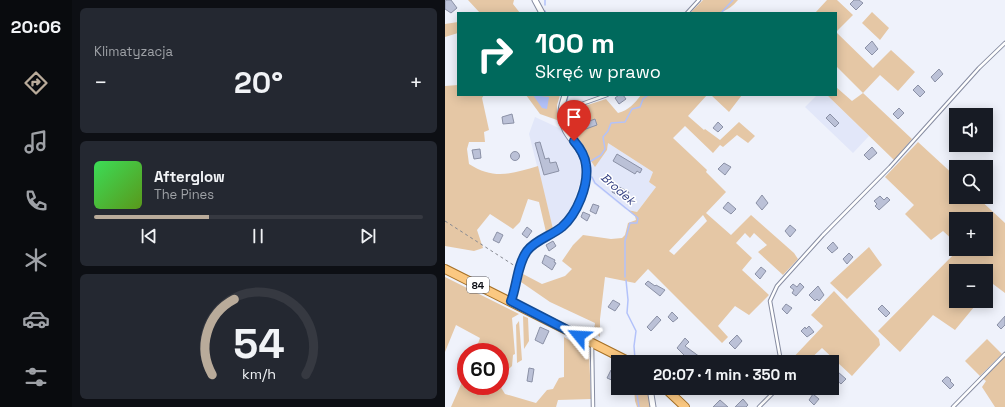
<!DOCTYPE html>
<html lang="pl">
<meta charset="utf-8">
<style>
body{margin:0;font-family:"Space Grotesk",sans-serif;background:#242831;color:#f1f3f6;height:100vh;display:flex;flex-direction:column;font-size:15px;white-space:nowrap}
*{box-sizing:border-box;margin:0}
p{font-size:13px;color:#9ea1a6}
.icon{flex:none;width:22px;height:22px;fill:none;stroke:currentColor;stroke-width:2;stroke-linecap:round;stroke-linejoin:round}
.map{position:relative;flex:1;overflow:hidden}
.side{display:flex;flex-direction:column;gap:8px;padding:8px;background:#0d0f14;width:373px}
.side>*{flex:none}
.hud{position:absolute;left:12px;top:12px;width:380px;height:84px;border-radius:0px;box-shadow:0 2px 10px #0003;background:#00695c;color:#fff;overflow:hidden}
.tools{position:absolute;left:504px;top:108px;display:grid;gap:8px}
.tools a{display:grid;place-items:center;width:44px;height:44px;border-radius:0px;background:#171b24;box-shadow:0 2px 10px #0003;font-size:20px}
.speed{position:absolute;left:12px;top:343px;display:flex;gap:8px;font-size:20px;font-weight:700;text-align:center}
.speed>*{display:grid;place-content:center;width:52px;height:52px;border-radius:50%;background:#171b24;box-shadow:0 2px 10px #0003;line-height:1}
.speed .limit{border:6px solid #d22;background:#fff;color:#111}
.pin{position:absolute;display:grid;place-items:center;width:34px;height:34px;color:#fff;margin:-41px -17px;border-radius:50% 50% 50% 0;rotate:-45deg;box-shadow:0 0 4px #0007}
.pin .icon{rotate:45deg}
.me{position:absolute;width:44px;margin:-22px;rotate:297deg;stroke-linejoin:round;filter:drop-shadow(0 0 3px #0008)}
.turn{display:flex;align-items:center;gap:14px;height:84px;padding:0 12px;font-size:18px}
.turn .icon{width:52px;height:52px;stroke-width:2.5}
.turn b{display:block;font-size:28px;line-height:34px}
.big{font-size:30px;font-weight:800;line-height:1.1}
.side .card{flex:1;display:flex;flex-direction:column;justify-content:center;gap:6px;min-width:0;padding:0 14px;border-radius:6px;background:#242831}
.side .dial{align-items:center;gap:0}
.dial svg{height:104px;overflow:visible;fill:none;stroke:#363941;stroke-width:7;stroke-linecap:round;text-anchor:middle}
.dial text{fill:#f1f3f6;stroke:none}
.song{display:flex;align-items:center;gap:12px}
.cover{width:48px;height:48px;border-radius:6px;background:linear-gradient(135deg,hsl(130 70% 55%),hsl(90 70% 35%))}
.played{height:4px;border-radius:2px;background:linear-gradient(90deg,#b9ab9a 35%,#363941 35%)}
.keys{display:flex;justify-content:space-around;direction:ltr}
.heat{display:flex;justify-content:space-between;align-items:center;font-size:22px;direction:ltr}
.trip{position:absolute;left:166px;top:355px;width:228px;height:40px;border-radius:0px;background:#171b24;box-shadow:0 2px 10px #0003;font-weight:800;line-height:40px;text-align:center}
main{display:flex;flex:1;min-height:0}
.tab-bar{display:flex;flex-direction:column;width:72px;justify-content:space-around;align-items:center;background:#090b0e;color:#9ea1a6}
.tab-bar .icon{width:28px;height:28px}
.tab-bar .selected{color:#b9ab9a}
.tab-bar b{font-size:18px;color:#f1f3f6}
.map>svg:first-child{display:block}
.built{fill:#e2e7f9}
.green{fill:#e5c7a5;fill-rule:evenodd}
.water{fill:#b3c2fa}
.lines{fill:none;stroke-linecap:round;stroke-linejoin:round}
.stream{stroke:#b3c2fa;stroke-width:1.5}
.building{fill:#bbc1d7;stroke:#8b91a6}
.service-casing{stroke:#868ca1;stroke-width:4.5}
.minor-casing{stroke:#868ca1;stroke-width:7}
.primary-casing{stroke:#a56f24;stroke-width:10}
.path{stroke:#868991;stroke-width:1;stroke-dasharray:3 3;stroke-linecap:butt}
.service{stroke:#fff;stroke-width:2.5}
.minor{stroke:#fff;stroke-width:5}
.primary{stroke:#fbc881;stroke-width:8}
.route-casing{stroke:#114b97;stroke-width:10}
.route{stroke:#1a73e8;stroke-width:7}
.labels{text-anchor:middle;stroke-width:3;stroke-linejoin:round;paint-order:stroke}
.shield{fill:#fff;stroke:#54555a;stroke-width:1}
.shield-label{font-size:10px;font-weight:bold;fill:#0a0c14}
.water-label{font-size:12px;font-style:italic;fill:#354183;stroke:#fff}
</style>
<main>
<nav class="tab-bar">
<b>20:06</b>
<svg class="icon selected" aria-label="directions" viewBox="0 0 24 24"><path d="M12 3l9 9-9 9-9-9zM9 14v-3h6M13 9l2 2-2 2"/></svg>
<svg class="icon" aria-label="music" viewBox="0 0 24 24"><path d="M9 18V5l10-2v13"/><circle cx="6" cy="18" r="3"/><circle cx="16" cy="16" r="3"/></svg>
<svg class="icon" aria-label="phone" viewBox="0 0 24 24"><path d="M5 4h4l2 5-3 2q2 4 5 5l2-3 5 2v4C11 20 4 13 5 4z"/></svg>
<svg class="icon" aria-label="climate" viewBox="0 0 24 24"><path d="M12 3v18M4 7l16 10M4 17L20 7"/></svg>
<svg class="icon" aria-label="car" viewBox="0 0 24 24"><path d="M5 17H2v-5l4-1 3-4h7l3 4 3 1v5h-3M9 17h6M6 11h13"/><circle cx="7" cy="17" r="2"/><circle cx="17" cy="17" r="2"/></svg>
<svg class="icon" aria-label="filters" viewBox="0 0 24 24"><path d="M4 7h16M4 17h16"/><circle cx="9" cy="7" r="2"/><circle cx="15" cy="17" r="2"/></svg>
</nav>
<section class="side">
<div class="card"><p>Klimatyzacja</p>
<div class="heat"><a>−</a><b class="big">20°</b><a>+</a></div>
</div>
<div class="card">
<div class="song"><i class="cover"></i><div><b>Afterglow</b><p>The Pines</p></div></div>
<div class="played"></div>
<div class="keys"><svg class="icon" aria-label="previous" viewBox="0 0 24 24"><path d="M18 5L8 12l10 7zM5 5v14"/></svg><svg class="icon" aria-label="pause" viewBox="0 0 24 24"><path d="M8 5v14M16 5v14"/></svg><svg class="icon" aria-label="next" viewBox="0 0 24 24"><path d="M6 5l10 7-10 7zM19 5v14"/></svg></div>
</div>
<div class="card dial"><svg viewBox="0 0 100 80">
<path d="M14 69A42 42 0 1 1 86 69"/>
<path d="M14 69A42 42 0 0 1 31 11" stroke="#b9ab9a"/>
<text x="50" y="56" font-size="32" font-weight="700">54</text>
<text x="50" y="72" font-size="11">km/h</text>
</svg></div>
</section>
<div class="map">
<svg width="560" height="407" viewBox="0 0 560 407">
<rect width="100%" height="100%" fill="#eff2fb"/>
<path class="built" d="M372,95H382L424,136L408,153L360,107Z
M90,117L116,129L136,156L138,163V174L127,206L117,222L108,229L84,134Z
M163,143L208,172L204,182L211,187L192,212L180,209L149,184L145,178L143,157L148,165L162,150Z"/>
<path class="green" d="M23,0H69L68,4L75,13H35Z
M258,0H293C278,17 269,13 245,13Z
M382,0H392L408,15L391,32V13H370Z
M427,12L444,28L435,40L417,23Z
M13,22V33L0,37V24Z
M391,32L428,68L446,50L470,72L453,91L435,75L418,93L467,139L449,160L382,95H391V87L407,101L418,93L391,66Z
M13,85V95H39L37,98L44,130L39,132L40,142H24L22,149L24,164C49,180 66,174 93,166L108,229L101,232L94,202L83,199L75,222L68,229L45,214L32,230L38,248L29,251L0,246V86Z
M81,95H115L112,105V120L95,114Z
M196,95H262L243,116L259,130L260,129L275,140L294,122L310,136L303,143L292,135L278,147L275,145L268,153L240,126L228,138L262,170L261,172L281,192L261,213L286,235L306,215L349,253L353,259L338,275L313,252L322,245L309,233L305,238L300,233L291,243L307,258L297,270L324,295L304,315L290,306L273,326L283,337L277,343L203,269L190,283L160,277L155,319V337L149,332L150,323L105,302L76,282L78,274L97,284L120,276L127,269L117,261L128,245L138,235L166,239L177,238L180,235L183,223L191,220L190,216L183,210L192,212L211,187L204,182L208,172L163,143L162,150L150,167L119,122L118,113L161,99L173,113C184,110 189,104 196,95ZM258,215L262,221L229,255L224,251Z
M266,95H297L284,112Z
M473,142L511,177V197H532L560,223V293L548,284L541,293V271H511V301H534L510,330L488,315L455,352L433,331L514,249H541V219H511V243L498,231L486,240L460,214L469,205L440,177Z
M424,247L437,265L402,299L385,283Z
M0,277L74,314L67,318L70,354L68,355L67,366L55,377V352H30L35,338L11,325L0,352Z
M389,291L434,339L435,345L407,376L377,348L362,362H344L378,326L366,315Z
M78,316L83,318L84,341L79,349Z
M74,321L77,360L72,363L71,325Z
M119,337L144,352L146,399L113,400L111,407H6L21,373V386H55L60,394L91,403L102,390L108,389L114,378L119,377Z
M542,339L557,354L535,376L520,361Z
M560,355V407H550L537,387L541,381L537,378Z
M189,388H203L206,407H192L190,401Z"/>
<path class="water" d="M88,95L104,97L102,109L97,108Z"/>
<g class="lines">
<path class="stream" d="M100,5V0
M100,11L101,13
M276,13L288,0
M121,107L123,95
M120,112C122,134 145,144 146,171
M146,161L156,155L160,149L158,137L163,131L166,123L180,122L187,109L195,107L198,99L203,95
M147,177L150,183L193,218L192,223H185L180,241V277
M181,280L183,300L182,313L191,331L189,346L190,359
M191,388L194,407"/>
</g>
<path class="building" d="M2,0H6L12,8L6,13L0,9V1Z
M409,0H414L418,3L411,10L405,4Z
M427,41L433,49L427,55L420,48Z
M494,69L498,74L490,82L486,77Z
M473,85L480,92L475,97L468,90Z
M174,95H178L181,99L174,104L170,98Z
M454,108L459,113L453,119L448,114Z
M67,114L69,123L58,124L57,117Z
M385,114L394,123L390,127L381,118Z
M150,119L152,125L138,130L136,124Z
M273,122L278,127L273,132L268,128Z
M95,142L100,159L104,158L105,163L111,162L114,171L99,175L90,143Z
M427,147L432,153L424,160L419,155Z
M35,149L36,158L29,159L27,150Z
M65.5 156a4.5 4.5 0 1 1 9 0a4.5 4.5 0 1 1-9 0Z
M172,154L197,169L195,173L192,171L190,174L168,161Z
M279,163L286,167L280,175L273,169Z
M170,185L184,192L180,199L167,192Z
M317,195L323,203L317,210L311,203Z
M435,196L439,200L442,197L445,200L434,210L430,206L432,204L429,201Z
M283,202L291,209L286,214L278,208Z
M148,204L154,206L151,214L145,211Z
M138,212L145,215L142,221L136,217Z
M345,225L351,230L345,237L340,231Z
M82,227L87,231L82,238L77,234Z
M52,232L58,235L54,243L48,240Z
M108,241L111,246L104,251L101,245Z
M388,242L393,248L387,253L382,248Z
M404,253L408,257L402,264L398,259Z
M100,255L110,260L109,262L111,263L107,270L97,263Z
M316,267L321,271L315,279L310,274Z
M203,281L210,286L211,285L220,290L215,296L200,284Z
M355,283L359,287L351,296L347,293L349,290L345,287L348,284L352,287Z
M373,286L379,295L374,301L372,299L370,301L364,295Z
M168,300L175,304L170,311L163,307Z
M341,304L347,308L342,314L337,309Z
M437,305L445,313L441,317L433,309Z
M227,312L233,318L228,322L223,317Z
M212,316L216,320L206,331L202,327Z
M560,316V325L556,329L552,325Z
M364,326L369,332L362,337L356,331L360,327L361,329Z
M95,327L104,331L98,344L90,340Z
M292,335L297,341L290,349L284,343Z
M240,338L244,342L240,346L255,357L250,362L245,358L244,360L232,348Z
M84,368L89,369L87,382L82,381Z
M166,370L173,374L169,381L162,378Z
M393,372L401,379L396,384L388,377Z
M501,377H503L506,380L505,381L509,385L505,389L497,381Z
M368,394L374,399L369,405L364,400Z
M298,399L303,405L301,407H290Z
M275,400L283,407H268Z"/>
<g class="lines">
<g class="service-casing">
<path id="service" d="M242,13L254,0
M117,111L162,95
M147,345L148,407
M336,362L325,301L332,286L378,235L445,167L534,68L560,43
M314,407L333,388
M508,407L560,354"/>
</g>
<g class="minor-casing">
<path id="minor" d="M90,0L97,13
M66,301C72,286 72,266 82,252C87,244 98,239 106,234C124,223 137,203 140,182C146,146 119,144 116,116C115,109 118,102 120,95
M205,388L208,407"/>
</g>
<g class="primary-casing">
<path id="primary" d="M0,269L185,362
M220,388L240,407"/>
</g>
<path class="path" d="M0,221L70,266"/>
<use href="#service" class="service"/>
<use href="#minor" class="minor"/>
<use href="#primary" class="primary"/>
</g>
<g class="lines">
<g class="route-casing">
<path id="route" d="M129,141C135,148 140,155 141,165C144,185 132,214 117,227C106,236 90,240 82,251C72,265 72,286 66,301L134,336"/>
</g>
<use href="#route" class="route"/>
</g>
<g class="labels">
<rect class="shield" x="22" y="277" width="22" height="16" rx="3"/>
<g class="shield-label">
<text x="33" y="289">84</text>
</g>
<g class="water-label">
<text transform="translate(173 189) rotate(41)" y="4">Brodek</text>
</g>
</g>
</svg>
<div class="tools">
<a><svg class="icon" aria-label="sound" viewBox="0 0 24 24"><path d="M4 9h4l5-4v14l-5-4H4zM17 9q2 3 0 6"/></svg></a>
<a><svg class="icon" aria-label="search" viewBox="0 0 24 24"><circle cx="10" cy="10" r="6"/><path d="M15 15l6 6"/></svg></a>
<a>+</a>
<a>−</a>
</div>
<div class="speed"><div class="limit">60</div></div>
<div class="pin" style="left:129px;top:141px;background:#d93025"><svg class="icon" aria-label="arrive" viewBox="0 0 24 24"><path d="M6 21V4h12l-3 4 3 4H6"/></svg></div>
<svg class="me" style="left:134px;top:336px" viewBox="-20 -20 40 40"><path d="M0-17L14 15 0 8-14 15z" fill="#1a73e8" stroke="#fff" stroke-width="4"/></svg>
<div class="trip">20:07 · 1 min · 350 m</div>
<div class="hud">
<div class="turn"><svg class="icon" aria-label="right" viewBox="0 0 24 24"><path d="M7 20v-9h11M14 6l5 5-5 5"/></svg><div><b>100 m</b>Skręć w prawo</div></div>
</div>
</div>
</main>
